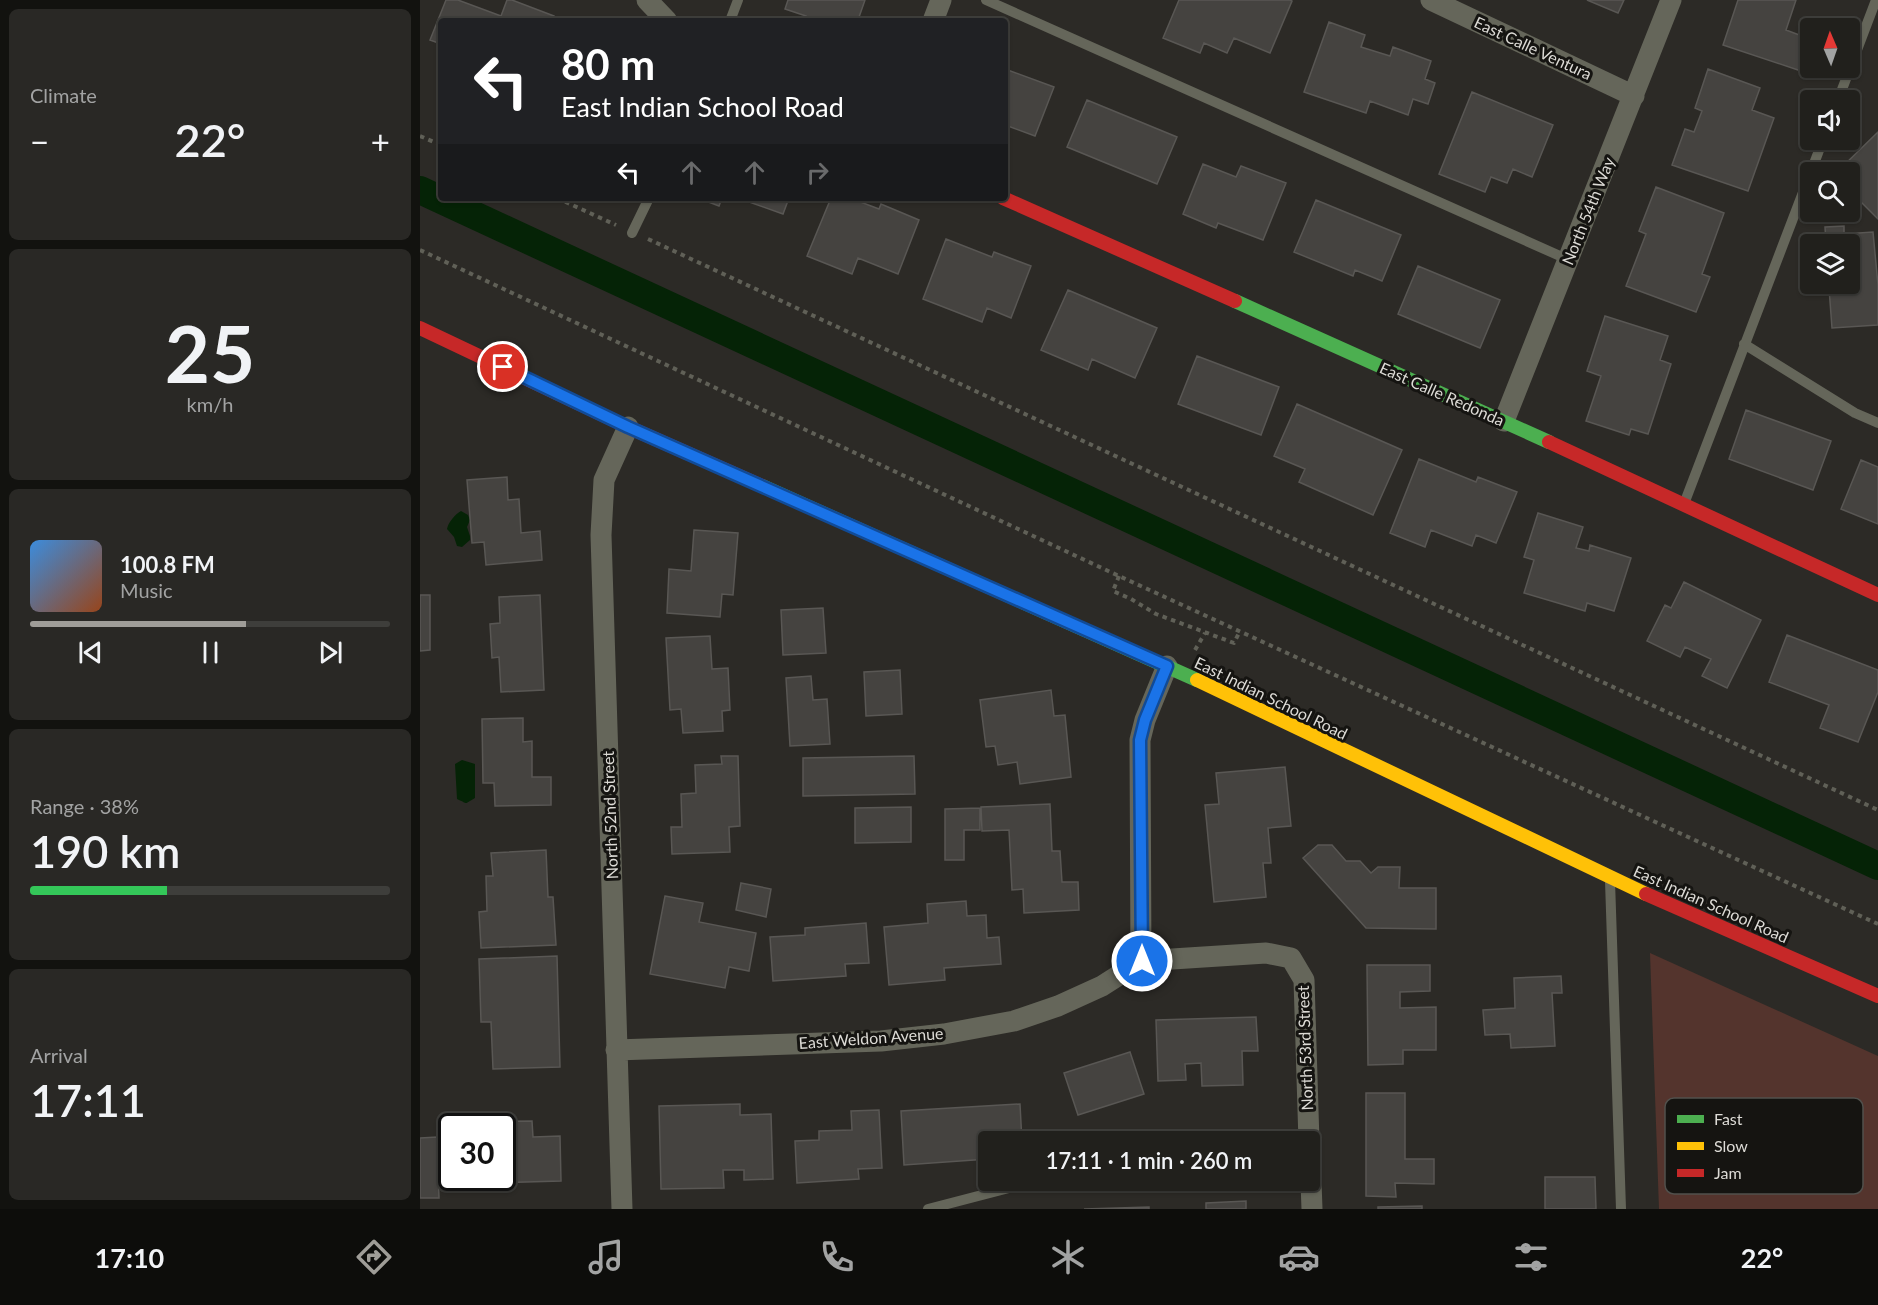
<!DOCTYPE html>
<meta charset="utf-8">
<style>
body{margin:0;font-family:Lato,sans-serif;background:#292825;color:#f1f3f6;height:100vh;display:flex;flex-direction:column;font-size:22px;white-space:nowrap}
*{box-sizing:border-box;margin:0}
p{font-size:20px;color:#a2a3a3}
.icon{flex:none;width:33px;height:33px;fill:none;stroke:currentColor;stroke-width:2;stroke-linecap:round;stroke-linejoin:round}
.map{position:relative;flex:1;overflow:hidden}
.drawer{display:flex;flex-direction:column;gap:9px;padding:9px;background:#12120f;width:420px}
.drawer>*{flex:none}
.hud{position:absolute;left:18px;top:18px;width:570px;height:183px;border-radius:6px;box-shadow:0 2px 4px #0004,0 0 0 2px #3e3e3b;background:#202124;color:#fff;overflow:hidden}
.needle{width:39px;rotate:358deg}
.tools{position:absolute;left:1380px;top:18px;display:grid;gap:12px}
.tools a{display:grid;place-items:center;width:60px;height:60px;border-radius:6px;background:#21201c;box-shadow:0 2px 4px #0004,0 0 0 2px #3e3e3b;font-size:30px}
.speed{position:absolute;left:18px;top:1113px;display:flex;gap:12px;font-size:30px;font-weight:700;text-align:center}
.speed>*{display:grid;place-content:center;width:78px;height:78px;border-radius:50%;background:#21201c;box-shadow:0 2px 4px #0004,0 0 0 2px #3e3e3b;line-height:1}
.speed .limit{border:3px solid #111;border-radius:9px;background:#fff;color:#111}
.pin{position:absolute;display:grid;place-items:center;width:51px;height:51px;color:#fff;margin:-26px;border:3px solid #fff;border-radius:50%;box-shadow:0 2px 6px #0007}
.me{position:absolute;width:66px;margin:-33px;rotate:0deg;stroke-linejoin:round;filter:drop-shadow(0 0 4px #0008)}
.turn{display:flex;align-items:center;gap:21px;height:126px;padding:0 24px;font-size:27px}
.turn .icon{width:78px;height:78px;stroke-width:2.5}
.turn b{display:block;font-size:42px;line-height:51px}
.lanes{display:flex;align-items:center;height:57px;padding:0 24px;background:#0003;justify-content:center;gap:30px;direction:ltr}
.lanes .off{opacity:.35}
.big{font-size:45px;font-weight:600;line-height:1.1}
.drawer .card{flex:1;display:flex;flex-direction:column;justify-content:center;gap:9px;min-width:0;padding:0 21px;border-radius:9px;background:#292825}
.drawer .dial{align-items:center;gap:0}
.dial b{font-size:78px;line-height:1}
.song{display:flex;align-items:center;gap:18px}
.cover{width:72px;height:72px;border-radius:9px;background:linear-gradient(135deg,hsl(210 70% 55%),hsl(20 70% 35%))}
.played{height:6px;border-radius:3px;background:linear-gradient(90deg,#9f9d98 60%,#3e3e3b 60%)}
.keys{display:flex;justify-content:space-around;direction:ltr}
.heat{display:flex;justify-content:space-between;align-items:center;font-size:33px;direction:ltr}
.charge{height:9px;border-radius:4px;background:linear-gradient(90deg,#34c759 38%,#3e3e3b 0)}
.trip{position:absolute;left:558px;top:1131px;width:342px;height:60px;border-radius:6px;background:#21201c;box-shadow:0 2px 4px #0004,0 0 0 2px #3e3e3b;font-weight:600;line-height:60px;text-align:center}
.menu{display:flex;height:96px;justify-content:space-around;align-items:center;background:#0d0d0b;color:#a2a3a3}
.menu .icon{width:42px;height:42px}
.menu .selected{color:#9f9d98}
.menu b{font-size:27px;color:#f1f3f6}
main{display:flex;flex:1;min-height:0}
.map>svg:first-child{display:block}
.green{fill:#54342d}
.water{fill:#052306}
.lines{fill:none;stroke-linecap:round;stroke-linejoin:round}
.canal{stroke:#052306;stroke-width:28}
.building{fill:#454340;stroke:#595754;stroke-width:1.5}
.path{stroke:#606057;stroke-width:4;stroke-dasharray:4.5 4.5;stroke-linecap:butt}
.lane{stroke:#65665a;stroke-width:10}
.street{stroke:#65665a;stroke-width:21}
.fast{stroke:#4caf50;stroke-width:14}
.slow{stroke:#ffc107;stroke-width:14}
.jam{stroke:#c62828;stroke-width:14}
.route-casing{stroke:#114b97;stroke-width:15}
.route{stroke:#1a73e8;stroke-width:10}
.labels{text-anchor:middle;stroke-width:6;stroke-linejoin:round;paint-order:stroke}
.street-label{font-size:16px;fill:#dddbd6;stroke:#151411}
.key{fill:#151411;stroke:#51504c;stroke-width:1.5}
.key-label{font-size:16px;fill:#dddbd6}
</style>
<main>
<section class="drawer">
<div class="card"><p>Climate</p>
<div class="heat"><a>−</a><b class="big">22°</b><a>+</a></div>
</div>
<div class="card dial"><b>25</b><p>km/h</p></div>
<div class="card">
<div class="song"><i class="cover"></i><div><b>100.8 FM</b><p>Music</p></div></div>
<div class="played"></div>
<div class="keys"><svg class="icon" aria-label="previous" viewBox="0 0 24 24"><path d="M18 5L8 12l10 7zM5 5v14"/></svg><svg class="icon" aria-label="pause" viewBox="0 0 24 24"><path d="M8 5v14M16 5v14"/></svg><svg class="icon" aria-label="next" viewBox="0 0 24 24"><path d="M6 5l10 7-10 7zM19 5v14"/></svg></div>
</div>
<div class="card"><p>Range · 38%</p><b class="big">190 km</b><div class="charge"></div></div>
<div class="card"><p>Arrival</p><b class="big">17:11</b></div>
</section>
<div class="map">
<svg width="1458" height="1209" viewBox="0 0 1458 1209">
<rect width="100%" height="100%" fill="#2c2a26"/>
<path class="green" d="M1230,953L1458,1056V1209H1239Z"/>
<path class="water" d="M41,511L48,515L50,520L47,527L50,536V540L42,547L37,546L34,537L27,529C28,523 35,514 41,511Z
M42,760L55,764V798C43,805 49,804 37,799L35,764Z"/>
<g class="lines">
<path class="canal" d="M0,190L1458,866"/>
</g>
<path class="building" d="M26,0H38L81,16L87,0H92L134,16L132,21H21V44L10,40Z
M368,0H445L438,20L442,21H384L386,16L365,9Z
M759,0H870L872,1L850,53L814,38L807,53L784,43L780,53L743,38Z
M1167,0H1204L1198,13Z
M1318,0H1376L1366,30L1390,39V54L1384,72L1303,45Z
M909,22L945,35L941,47L970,56L973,47L1011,61L1005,79L1015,83L1008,104L993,99L988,115L950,101L946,113L884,92Z
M585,69L634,87L615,136L585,125Z
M1288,69L1340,88L1332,110L1354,118L1328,191L1252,165L1265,129L1274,132L1282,111L1275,108Z
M1052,92L1133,125L1112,177L1093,169L1087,183L1071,177L1065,192L1019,174Z
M667,100L757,137L737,184L647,147Z
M1458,132V219L1430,191V172H1417Z
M783,164L816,177L821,166L866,183L843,240L798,223L796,228L763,214Z
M1236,187L1304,213L1282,274L1290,277L1276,312L1206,286L1226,234L1219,231Z
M278,198H302L299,206Z
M318,198H369L363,214Z
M411,198H430L459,209L461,204L499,220L478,274L438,258L432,274L387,256Z
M896,200L981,235L962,281L935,270L933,276L874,252Z
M1424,226V234L1453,232L1458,285V325L1412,328L1409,288L1386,289L1383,259L1390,258V284H1430V244H1406L1405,227Z
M526,239L572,257L574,252L611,266L591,318L567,308L562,322L503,299Z
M998,266L1080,300L1060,348L978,314Z
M648,290L737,328L715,378L672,359L668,370L621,350Z
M1185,316L1248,336L1240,360L1251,364L1228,434L1211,429L1209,435L1166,421L1181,376L1167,371Z
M777,356L859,387L841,435L758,404Z
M877,404L982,450L953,515L879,482L885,469L854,456Z
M1326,410L1411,441L1393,490L1309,459Z
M999,459L1056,482L1058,477L1097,492L1076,543L1056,535L1052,546L1011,530L1005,547L970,533Z
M1441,460L1458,467V524L1421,509Z
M87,477L88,500L99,499L101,533L120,531L122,560L66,565L64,542L52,543L47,480Z
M1118,513L1163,527L1156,548L1169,551L1170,545L1211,558L1194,611L1167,603L1165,611L1104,593L1114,560L1104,557Z
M274,530L318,533L313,595L302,594L300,617L247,613L249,569L271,571Z
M1264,582L1341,620L1307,688L1282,676L1291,659L1265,647L1260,657L1227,641L1245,605L1251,608Z
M0,595H10V650L0,651Z
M120,595L124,690L81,692L79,657L72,658L70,624L80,623L79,597Z
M403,608L406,653L363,655L361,610Z
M1367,635L1458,670V692L1438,742L1400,728L1409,705L1349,682Z
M290,636L292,669L308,668L310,710L302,711L303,731L263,733L261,709L250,710L246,638Z
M480,670L482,714L446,716L444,672Z
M391,676L393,700L407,699L410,744L370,746L366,678Z
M631,690L634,716L645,715L651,777L600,784L597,762L578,765L575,746L566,747L560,700Z
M103,718V742L112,741V777H131V805L75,806L74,783H63L62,719Z
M301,756H318L320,826L309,827L310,852L252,854L251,827H262L261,794L276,793L275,765L302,764Z
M494,756L495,794L383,796V758Z
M865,767L871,826L848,828L851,863H843L846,897L794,902L785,805L799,804L796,773Z
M630,804L632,851H640L642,882H658L659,910L604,913L603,889L592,890L589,830L562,831L561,807Z
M491,807V842L435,843V808Z
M560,808V830H544V860H525V809Z
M898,845H912L926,861H940L951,873L958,867H980L979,888H1016V929L946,928L883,858Z
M126,850L128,897H133L136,945L61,948L59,912L67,911L66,876H73L71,853Z
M321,883L351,889L346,917L316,910Z
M245,896L283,903L279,922L336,933L329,971L309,967L305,988L230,974Z
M546,901L547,916L566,915L567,938L579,937L581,964L524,968L525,980L469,985L464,927L508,923L507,904Z
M446,923L449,963L425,964L426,976L353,981L350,937L385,935V928Z
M137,956L140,1067L73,1069L71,1022H61L59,959Z
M947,965H1010V991L980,992V1008L1016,1007V1050H983V1064L948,1065Z
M1141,976L1142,993H1132L1135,1046L1091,1048L1090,1034L1065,1035L1063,1010L1095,1008L1094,978Z
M836,1017L838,1051H822L823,1085L782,1086L781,1063L765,1064L766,1080L738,1081L736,1020Z
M710,1052L724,1094L658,1115L644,1073Z
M946,1093H985V1159H1014V1184L975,1183L976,1197L946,1196Z
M320,1104V1115L351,1114L353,1179L324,1180V1170H303L304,1188L241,1189L239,1106Z
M600,1104L602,1142H568V1159L484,1165L481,1111Z
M459,1110L462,1168L438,1169L439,1179L377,1183L375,1141L399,1140V1131L432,1130L431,1111Z
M112,1121L113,1137L140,1136L141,1181L71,1183L72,1178H82V1126H46V1122Z
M17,1137L19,1198H0V1138Z
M1125,1177H1175L1176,1209H1125Z
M826,1201V1209H786V1203Z
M1002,1206V1209H958V1207Z
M729,1207V1209H664Z"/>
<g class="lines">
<path class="path" d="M0,136L21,145
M137,198L196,225
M228,239L1458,810
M0,250L699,576L1458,924
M699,576L693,591L711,599L736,614L814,643L820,631
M775,650L785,633"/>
<path class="lane" d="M566,0L1149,260
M310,21L318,0
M1418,100L1456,0
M212,233L229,198
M1324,344L1435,413L1458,423
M1264,504L1403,140
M1190,881L1201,1209
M871,1142L889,1140
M508,1209L620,1180"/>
<path class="street" d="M227,0L247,21
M1011,0L1214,96
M513,21L521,0
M1084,421L1251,0
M721,961L720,740L725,720L747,666
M196,1050L461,1041L524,1034L594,1021L638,1006L682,986L721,961L846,953L871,958L884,980L889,1142
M890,1155L892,1209
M202,1209L181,535L184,480L208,427"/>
<path class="fast" d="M815,301L1129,442
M342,486L777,680"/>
<path class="slow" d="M777,680L1226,894"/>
<path class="jam" d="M583,198L815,301
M0,328L208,427L342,486
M1129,442L1458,595
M1226,894L1458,996"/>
</g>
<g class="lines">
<g class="route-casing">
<path id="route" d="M83,367L208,427L747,666L725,720L720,740L722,961"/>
</g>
<use href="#route" class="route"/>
</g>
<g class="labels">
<g class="street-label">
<text transform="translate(1113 48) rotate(25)" y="6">East Calle Ventura</text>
<text transform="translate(1168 211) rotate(-68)" y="6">North 54th Way</text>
<text transform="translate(1022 394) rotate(24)" y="6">East Calle Redonda</text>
<text transform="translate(851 698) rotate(26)" y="6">East Indian School Road</text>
<text transform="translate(190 815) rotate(-92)" y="6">North 52nd Street</text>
<text transform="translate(1291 904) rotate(24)" y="6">East Indian School Road</text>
<text transform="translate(451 1038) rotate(-4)" y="6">East Weldon Avenue</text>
<text transform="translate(885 1048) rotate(-92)" y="6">North 53rd Street</text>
</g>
</g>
<rect x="1245" y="1098" width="198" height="96" rx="9" class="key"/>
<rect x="1257" y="1115" width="27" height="8" fill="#4caf50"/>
<rect x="1257" y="1142" width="27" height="8" fill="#ffc107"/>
<rect x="1257" y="1169" width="27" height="8" fill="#c62828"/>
<g class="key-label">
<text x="1294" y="1125">Fast</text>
<text x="1294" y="1152">Slow</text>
<text x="1294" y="1179">Jam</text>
</g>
</svg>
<div class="tools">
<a><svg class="needle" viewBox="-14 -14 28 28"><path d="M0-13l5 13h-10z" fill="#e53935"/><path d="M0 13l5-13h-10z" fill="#a2a3a3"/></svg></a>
<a><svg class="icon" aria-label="sound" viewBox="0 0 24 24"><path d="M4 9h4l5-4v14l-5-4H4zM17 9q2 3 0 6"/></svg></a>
<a><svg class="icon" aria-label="search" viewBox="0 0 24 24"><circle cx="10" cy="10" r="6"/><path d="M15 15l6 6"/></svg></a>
<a><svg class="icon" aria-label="layers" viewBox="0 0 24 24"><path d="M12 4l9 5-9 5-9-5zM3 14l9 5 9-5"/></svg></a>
</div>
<div class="speed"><div class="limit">30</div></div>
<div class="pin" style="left:83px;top:367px;background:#d93025"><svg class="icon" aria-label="arrive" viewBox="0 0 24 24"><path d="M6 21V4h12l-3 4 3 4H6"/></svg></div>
<svg class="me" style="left:722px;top:961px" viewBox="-20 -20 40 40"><circle r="17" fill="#1a73e8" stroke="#fff" stroke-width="3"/><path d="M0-11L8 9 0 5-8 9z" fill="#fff"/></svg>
<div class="trip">17:11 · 1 min · 260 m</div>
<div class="hud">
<div class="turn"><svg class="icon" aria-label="left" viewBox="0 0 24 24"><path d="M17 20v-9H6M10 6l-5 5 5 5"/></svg><div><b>80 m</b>East Indian School Road</div></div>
<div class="lanes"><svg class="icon" aria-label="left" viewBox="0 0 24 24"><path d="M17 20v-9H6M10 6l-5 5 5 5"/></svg><svg class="icon off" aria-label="ahead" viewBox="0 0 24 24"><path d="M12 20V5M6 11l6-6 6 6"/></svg><svg class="icon off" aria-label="ahead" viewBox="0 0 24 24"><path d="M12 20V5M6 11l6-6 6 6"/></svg><svg class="icon off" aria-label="right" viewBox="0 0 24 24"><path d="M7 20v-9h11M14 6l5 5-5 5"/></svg></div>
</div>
</div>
</main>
<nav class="menu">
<b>17:10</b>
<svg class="icon selected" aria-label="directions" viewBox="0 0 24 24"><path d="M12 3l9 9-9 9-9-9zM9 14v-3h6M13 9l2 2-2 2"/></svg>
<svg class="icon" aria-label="music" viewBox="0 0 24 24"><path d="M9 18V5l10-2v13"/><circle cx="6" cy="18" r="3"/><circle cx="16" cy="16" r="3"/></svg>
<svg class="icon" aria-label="phone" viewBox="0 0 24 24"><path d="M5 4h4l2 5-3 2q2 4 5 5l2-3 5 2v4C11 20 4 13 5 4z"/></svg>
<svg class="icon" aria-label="climate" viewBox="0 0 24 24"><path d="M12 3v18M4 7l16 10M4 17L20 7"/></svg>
<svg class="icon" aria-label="car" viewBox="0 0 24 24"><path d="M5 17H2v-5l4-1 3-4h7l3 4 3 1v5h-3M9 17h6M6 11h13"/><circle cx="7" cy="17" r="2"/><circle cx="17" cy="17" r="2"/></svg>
<svg class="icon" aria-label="filters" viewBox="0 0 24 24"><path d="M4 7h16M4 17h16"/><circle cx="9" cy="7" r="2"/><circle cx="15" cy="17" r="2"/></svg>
<b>22°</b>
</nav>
